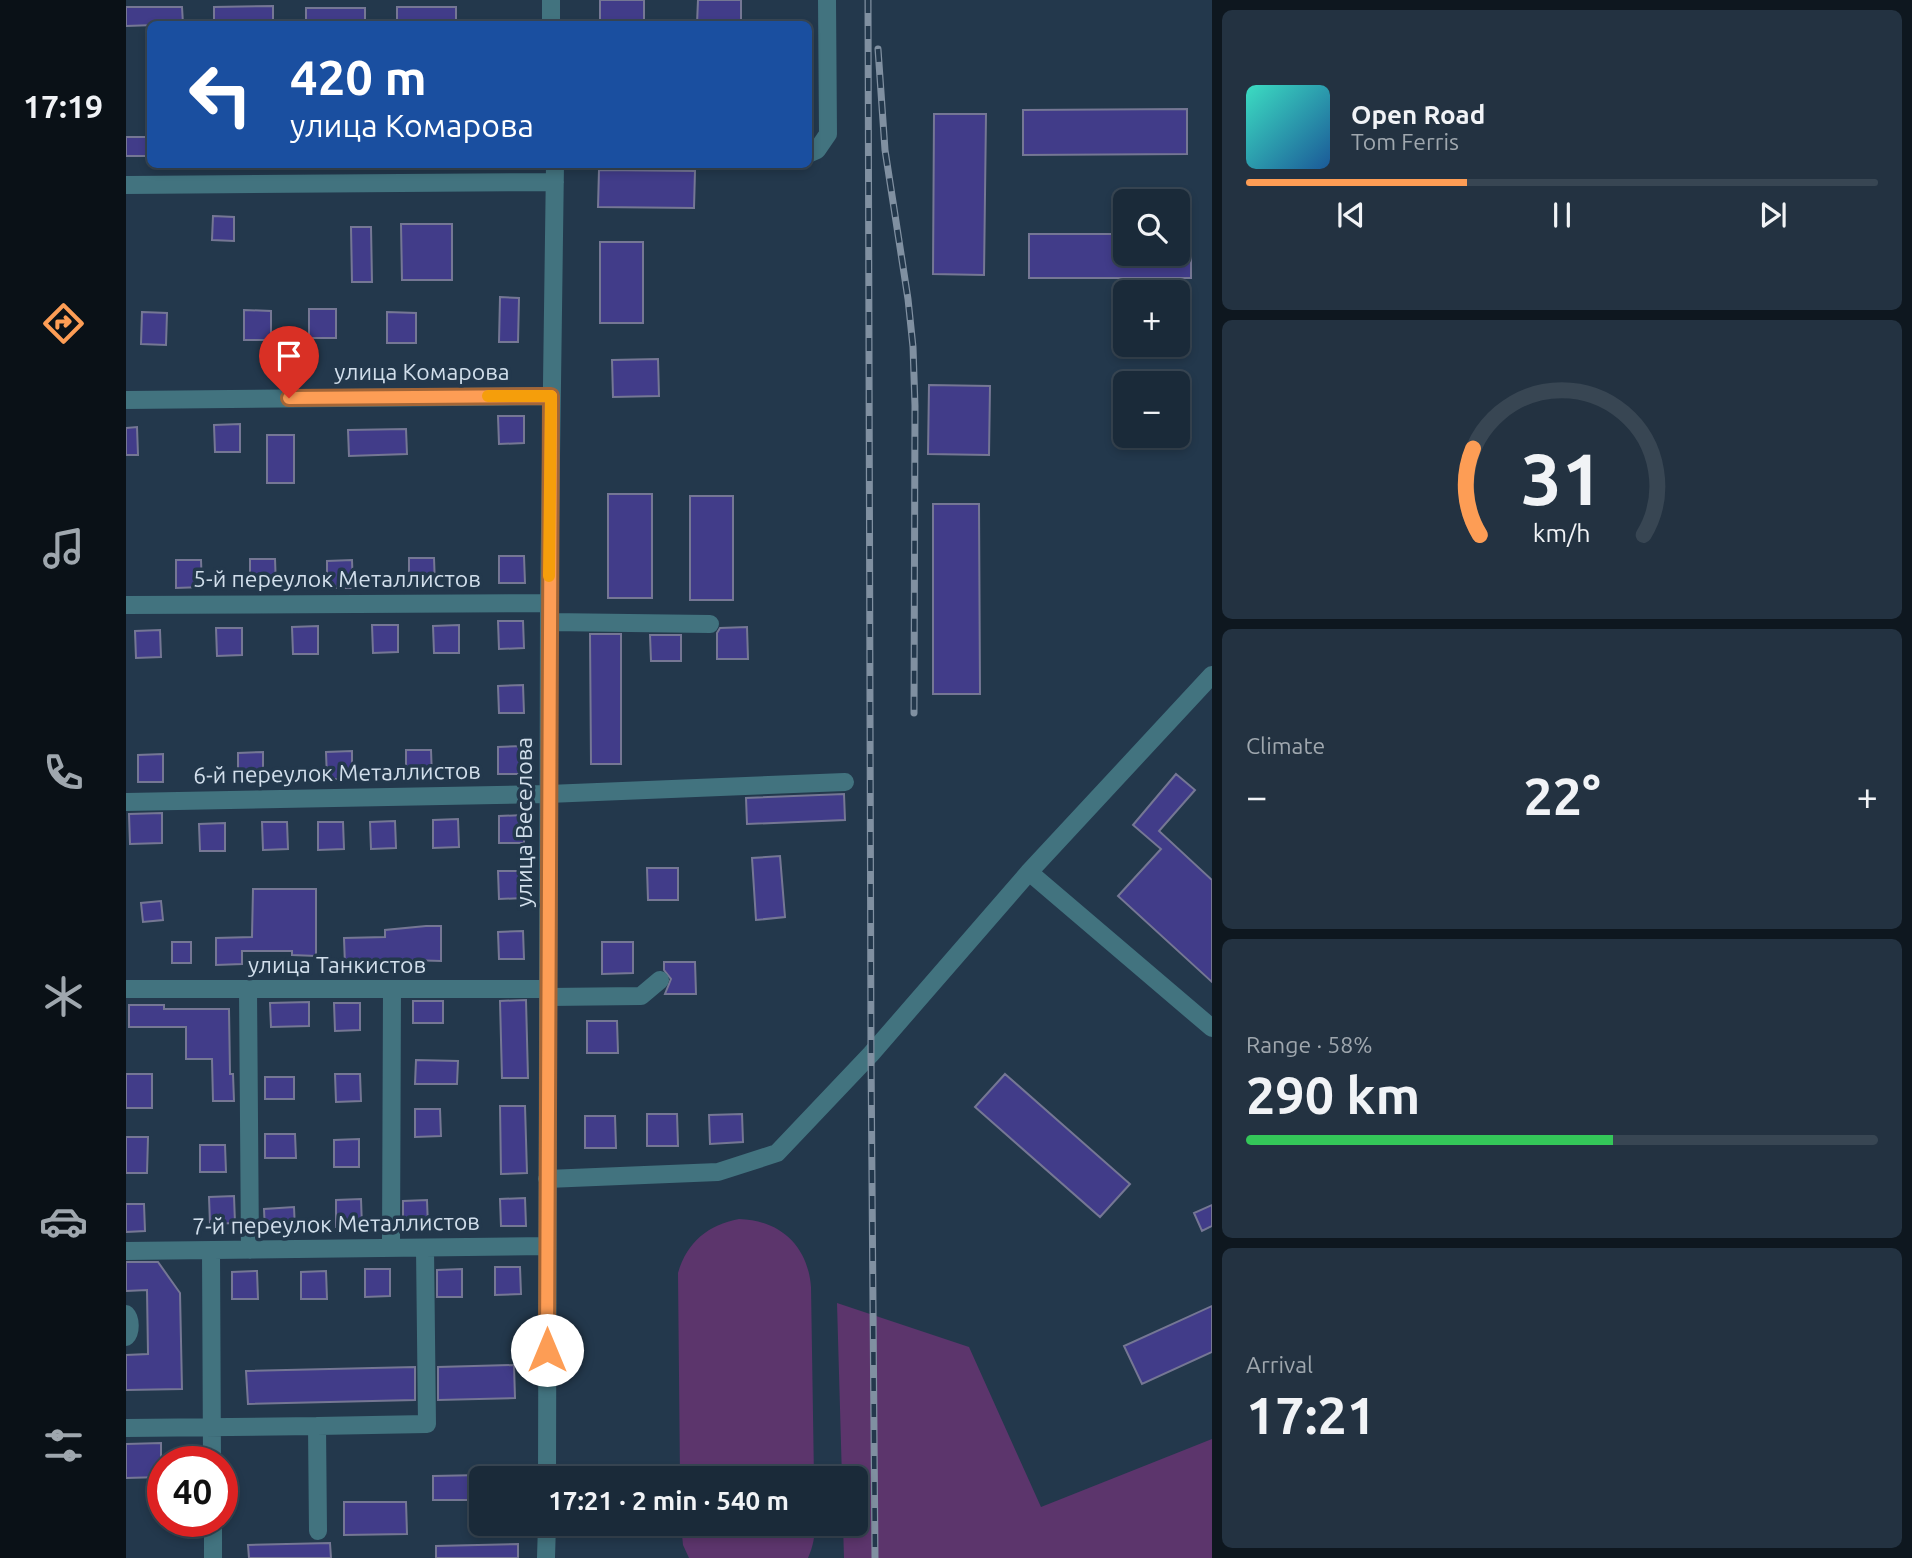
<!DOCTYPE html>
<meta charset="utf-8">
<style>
body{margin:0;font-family:Ubuntu,sans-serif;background:#233241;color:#f1f3f6;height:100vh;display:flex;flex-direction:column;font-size:26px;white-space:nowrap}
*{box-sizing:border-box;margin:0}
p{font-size:23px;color:#9fa7ae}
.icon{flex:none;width:38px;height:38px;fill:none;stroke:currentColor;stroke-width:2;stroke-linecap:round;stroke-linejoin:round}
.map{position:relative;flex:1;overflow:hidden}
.details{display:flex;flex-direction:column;gap:10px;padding:10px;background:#0e171f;width:700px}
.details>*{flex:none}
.guide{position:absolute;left:21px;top:21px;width:665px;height:147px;border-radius:10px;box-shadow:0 4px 10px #0003,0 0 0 2px #384653;background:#1a4fa0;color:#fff;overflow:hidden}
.buttons{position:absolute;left:987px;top:189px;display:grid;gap:14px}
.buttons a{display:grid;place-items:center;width:77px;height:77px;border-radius:10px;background:#1a2a39;box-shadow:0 4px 10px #0003,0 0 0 2px #384653;font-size:35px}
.speed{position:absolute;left:21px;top:1446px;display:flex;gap:14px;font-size:35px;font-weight:700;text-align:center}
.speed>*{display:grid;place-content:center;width:91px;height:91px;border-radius:50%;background:#1a2a39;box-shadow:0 4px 10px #0003,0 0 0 2px #384653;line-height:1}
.speed .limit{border:10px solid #d22;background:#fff;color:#111}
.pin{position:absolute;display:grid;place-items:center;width:60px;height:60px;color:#fff;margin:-72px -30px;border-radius:50% 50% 50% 0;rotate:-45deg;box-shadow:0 0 7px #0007}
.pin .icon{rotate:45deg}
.me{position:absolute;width:77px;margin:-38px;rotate:0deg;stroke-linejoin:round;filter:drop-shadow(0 0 5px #0008)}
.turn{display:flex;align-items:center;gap:24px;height:147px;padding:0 28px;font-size:32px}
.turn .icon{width:91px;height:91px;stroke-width:2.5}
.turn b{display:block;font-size:49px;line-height:60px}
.big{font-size:52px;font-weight:700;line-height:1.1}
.details .tile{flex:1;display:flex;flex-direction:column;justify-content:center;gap:10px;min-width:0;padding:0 24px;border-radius:10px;background:#233241}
.details .dial{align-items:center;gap:0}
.dial svg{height:182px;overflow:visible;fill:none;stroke:#384653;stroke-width:7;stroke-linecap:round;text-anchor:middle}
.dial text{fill:#f1f3f6;stroke:none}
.song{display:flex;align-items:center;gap:21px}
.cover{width:84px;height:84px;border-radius:10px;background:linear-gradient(135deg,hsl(170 70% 55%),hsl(210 70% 35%))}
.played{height:7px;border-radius:4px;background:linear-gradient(90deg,#fd9d55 35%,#384653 35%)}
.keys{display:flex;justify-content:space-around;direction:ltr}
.heat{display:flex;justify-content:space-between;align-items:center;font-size:38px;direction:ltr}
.charge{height:10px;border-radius:5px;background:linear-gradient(90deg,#34c759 58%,#384653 0)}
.trip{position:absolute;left:343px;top:1466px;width:399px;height:70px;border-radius:10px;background:#1a2a39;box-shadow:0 4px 10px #0003,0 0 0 2px #384653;font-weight:700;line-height:70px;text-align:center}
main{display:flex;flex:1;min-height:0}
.tabs{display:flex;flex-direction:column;width:126px;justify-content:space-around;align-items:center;background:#0a1117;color:#9fa7ae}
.tabs .icon{width:49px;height:49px}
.tabs .selected{color:#fd9d55}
.tabs b{font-size:32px;color:#f1f3f6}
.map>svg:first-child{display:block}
.green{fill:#5c356c}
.building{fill:#413c89;stroke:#757794;stroke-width:2}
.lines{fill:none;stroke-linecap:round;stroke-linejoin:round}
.minor{stroke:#42737f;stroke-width:18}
.rail-casing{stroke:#8090a1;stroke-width:7}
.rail{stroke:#23384c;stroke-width:4.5;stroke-dasharray:13;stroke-linecap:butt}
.route-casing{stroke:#a46637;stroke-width:18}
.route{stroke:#fd9d55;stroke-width:12}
.slow{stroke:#f59e0b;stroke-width:12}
.labels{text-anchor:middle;stroke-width:7;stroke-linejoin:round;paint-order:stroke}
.street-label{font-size:23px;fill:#d1deeb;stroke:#23384c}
</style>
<main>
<nav class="tabs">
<b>17:19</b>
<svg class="icon selected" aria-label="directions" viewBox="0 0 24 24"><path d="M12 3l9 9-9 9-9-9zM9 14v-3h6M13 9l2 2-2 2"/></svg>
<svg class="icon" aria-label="music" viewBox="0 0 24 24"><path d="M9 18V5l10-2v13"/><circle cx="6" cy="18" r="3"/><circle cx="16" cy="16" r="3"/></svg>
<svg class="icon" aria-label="phone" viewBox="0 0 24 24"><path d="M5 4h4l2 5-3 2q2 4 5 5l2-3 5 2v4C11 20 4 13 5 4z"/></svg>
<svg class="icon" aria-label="climate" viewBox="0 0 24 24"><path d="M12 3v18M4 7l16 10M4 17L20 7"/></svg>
<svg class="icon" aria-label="car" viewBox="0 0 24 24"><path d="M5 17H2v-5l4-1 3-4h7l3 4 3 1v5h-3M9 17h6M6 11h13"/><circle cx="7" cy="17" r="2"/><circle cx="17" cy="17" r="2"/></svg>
<svg class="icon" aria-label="filters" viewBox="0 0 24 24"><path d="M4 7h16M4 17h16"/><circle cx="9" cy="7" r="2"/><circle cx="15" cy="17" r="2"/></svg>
</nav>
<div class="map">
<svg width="1086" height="1558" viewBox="0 0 1086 1558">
<rect width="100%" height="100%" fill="#23384c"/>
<path class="green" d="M613,1219C654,1220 682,1246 685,1287L688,1479H554L552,1273C561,1242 582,1225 613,1219Z
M711,1303L843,1347L915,1507L1086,1439V1558H718L717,1524H730V1479H716Z
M555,1524H689C689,1536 687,1547 682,1558H563L557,1545Z"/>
<path class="building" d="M474,0H518V24H474Z
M572,0H615V24H571Z
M147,6V24H88V7Z
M0,7H56L57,24L0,26Z
M271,7H330V24H271Z
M180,8H239V24H180Z
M1061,109V154L897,155V110Z
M808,114H860L858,275L807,274Z
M0,137H24V156H0Z
M473,170L569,171L568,208L472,207Z
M87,216L108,217V241L86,240Z
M275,224H326V280H276Z
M225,227H245L246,282H226Z
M1052,233H1065V278H903V234H999V254H1052Z
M474,242H517V323H474Z
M374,297L393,298L392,342H373Z
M183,309H210V338H183Z
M118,310L145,311V340H118Z
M16,312L41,313L40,345L15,344Z
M261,312L290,313V343H261Z
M532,359L533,396L487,397L486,360Z
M803,385L864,386L863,455L802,454Z
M372,416H398V443L373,444Z
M114,424V452H89L88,425Z
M11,427L12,455H0V428Z
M280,429L281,454L223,456L222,430Z
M141,435H168V483H141Z
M482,494H526V598H482Z
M564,496H607V600H564Z
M807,504H853L854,694H807Z
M373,556H398L399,583H373Z
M283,558H308L309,585L283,586Z
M124,559H149L150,586L124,587Z
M50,560H75L76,587L50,588Z
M226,560L227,588H201V561Z
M372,621H397L398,648L373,649Z
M246,625H272V652L247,653Z
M333,625V653H308L307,626Z
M192,626V654H167L166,627Z
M621,627L622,659H591V633L594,628Z
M90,628H116V655L91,656Z
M34,630L35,657L10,658L9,631Z
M464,634H495V764H465Z
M524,635H555V661H525Z
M397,685L398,713H373L372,686Z
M397,746L398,774H372V747Z
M280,750H305L306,777L280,778Z
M226,751V779H201L200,752Z
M137,752V780H112V753Z
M37,754V782H12V755Z
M1050,774L1069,790L1033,831L1086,880V982L992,896L1035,849L1007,825Z
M718,794L719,820L621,824L620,798Z
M36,813V843L4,844L3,814Z
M398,815V843H373V816Z
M332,819L333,847L307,848V820Z
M269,821L270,848L245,849L244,822Z
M136,822H161L162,849L137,850Z
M192,822H217L218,849L192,850Z
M99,823V851H74L73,824Z
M654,856L659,917L630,920L626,858Z
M521,868H552V900H522Z
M372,871H398V898L373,899Z
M127,889H190V956L166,955V951H116V964L90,965V938L126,937Z
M35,901L37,920L17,922L15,903Z
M300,926H315V961L283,960V964L262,965H219L218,938L259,937V930Z
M397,931L398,959H373L372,932Z
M46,942H65V963H46Z
M476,942H507V973L476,974Z
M538,962H569L570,994H539L545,979L538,970Z
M400,1000L402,1078H376L374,1001Z
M287,1001H317V1023H287Z
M183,1002V1026L145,1027L144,1003Z
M208,1003H234V1030L209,1031Z
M3,1005H38V1009H103L104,1074H107L108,1101H87L86,1059H60V1027H3Z
M461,1021H491L492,1053H461Z
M290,1060L332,1061L331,1084H289Z
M0,1074H26V1108H0Z
M209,1074H234L235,1101L210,1102Z
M879,1074L1004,1184L974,1217L849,1107Z
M139,1077H168V1099H139Z
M374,1106H399L401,1173L375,1174Z
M289,1109H314L315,1136L289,1137Z
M521,1114H551L552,1146H521Z
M616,1114L617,1142L584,1144L583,1115Z
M459,1116H489L490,1148H459Z
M139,1134H169L170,1158H139Z
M0,1137H22L21,1173H0Z
M233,1139V1167H208V1140Z
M74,1145H99L100,1172H74Z
M108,1196L109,1223L84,1224L83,1197Z
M399,1198L400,1226H375L374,1199Z
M235,1199L236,1227H210V1200Z
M301,1200L302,1227L277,1228V1201Z
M0,1204H18L19,1231L0,1232Z
M1086,1205V1226L1076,1231L1068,1213Z
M168,1207L169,1230L139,1232L138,1209Z
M0,1262H32L54,1293L56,1389L0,1390V1355L22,1354L21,1290L0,1291Z
M369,1267H394L395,1294L369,1295Z
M239,1269H264V1296L239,1297Z
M336,1269V1297H311V1270Z
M131,1271L132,1299H106V1272Z
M200,1271L201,1299H175V1272Z
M1086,1306V1352L1016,1384L998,1346Z
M388,1365L389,1398L312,1400V1367Z
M289,1367V1400L122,1404L120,1371Z
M35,1443V1477L0,1478V1444Z
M355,1475V1500H307V1476Z
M218,1502H280L281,1534L218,1535Z
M204,1543L205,1558H123L122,1545Z
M392,1544V1558H310V1546Z"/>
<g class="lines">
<path class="minor" d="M425,0V24
M682,154L691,150L702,134L701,0
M0,185L429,182
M0,400L425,396
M0,605L423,603
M423,622L584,624
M0,802L422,794L719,782
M903,872L1086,1028
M0,989H422
M122,989L124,1250
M422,997L515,996L534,980
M421,1179L592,1172L651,1153L745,1054L903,872L1086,675
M265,1248L266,989
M85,1250L86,1461
M0,1251L421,1246
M0,1314C5,1319 5,1332 0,1337
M191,1426L301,1424L299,1248
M0,1428L191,1426L192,1531
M421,1479L423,603L429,164
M87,1521V1558
M420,1558L421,1524"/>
<g class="rail-casing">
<path id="rail" d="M742,0L745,1054L749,1558
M752,49L759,150L782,299L787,347L789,406L788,713"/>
</g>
<use href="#rail" class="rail"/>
</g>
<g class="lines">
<g class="route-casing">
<path id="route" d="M163,398L425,396L421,1350"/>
</g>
<use href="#route" class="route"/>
<path class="slow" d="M362,396H425L423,576"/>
</g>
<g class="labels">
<g class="street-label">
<text x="296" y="380">улица Комарова</text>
<text x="211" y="587">5-й переулок Металлистов</text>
<text transform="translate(211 773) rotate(-1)" y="8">6-й переулок Металлистов</text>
<text transform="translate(398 822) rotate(-90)" y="8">улица Веселова</text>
<text x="211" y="973">улица Танкистов</text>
<text transform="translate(210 1224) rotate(-1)" y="8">7-й переулок Металлистов</text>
</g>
</g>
</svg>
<div class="buttons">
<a><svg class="icon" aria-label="search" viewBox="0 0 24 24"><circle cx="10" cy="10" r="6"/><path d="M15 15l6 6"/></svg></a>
<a>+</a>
<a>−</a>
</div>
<div class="speed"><div class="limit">40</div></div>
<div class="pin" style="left:163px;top:398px;background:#d93025"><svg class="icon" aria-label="arrive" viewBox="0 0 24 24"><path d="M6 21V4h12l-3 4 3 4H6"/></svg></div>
<svg class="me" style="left:421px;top:1350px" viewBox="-20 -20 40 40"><circle r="19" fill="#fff"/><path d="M0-13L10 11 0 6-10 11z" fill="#fd9d55"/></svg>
<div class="trip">17:21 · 2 min · 540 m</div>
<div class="guide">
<div class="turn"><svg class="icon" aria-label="left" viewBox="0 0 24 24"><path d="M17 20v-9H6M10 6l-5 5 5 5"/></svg><div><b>420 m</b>улица Комарова</div></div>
</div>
</div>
<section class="details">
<div class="tile">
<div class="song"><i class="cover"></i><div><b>Open Road</b><p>Tom Ferris</p></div></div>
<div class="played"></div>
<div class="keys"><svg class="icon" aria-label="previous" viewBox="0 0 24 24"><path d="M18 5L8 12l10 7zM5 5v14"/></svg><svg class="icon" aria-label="pause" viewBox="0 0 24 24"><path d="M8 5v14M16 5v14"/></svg><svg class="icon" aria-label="next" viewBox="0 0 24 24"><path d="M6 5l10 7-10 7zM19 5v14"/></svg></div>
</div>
<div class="tile dial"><svg viewBox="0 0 100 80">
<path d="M14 69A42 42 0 1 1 86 69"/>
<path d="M14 69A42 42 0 0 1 11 31" stroke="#fd9d55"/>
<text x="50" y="56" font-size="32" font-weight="700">31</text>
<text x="50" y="72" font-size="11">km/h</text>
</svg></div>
<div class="tile"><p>Climate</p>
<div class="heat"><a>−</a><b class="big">22°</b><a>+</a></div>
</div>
<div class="tile"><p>Range · 58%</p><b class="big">290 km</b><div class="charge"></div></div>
<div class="tile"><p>Arrival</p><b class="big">17:21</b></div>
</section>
</main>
